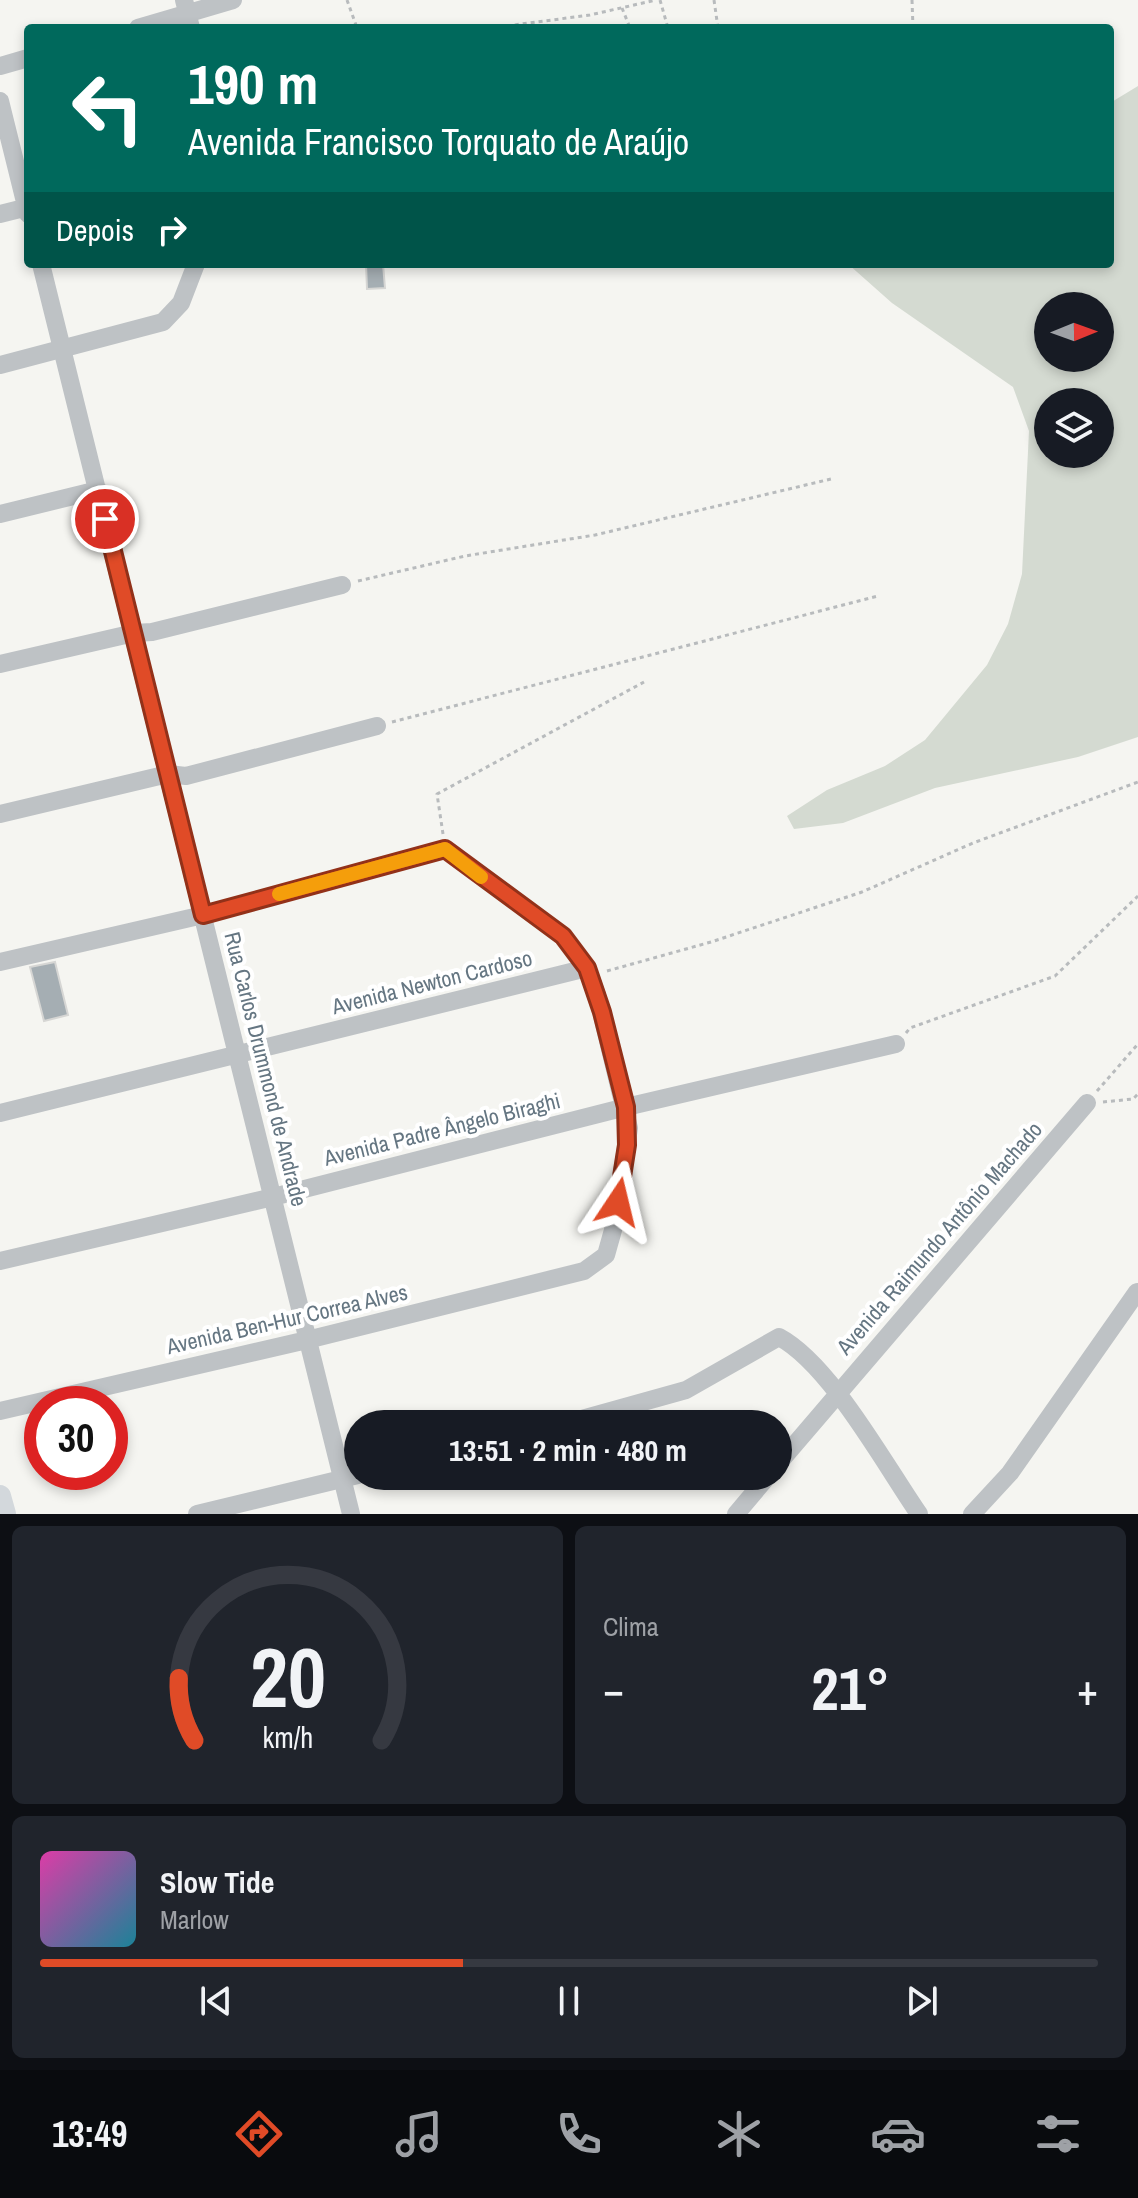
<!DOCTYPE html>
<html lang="pt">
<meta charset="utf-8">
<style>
body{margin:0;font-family:"Archivo Narrow",sans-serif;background:#20242c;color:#f1f3f6;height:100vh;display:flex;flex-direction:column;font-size:30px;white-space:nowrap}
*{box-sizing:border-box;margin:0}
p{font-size:26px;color:#9ea1a6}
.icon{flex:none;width:44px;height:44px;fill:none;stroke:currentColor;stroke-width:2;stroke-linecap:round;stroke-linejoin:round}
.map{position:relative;height:1514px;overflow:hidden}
.drawer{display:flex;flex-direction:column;gap:12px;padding:12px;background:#0d0f14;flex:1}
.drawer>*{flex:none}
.hud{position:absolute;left:24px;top:24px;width:1090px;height:244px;border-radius:8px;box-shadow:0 4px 12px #0003;background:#00695c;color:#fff;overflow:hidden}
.needle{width:52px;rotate:89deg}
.tools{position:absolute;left:1034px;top:292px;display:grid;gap:16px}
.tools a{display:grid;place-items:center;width:80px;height:80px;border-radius:50%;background:#171b24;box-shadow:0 4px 12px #0003;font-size:40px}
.speed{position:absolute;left:24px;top:1386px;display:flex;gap:16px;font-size:40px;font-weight:700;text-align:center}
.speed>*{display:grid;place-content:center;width:104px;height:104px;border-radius:50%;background:#171b24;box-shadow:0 4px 12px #0003;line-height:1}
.speed .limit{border:12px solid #d22;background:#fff;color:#111}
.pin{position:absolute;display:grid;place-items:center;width:68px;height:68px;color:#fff;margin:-34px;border:4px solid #fff;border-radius:50%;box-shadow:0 2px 8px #0007}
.me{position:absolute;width:88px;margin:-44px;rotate:10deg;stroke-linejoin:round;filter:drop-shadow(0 0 6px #0008)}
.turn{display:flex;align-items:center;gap:28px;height:168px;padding:0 32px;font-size:36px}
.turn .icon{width:104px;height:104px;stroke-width:2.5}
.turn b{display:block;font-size:56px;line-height:68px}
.then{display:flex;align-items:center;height:76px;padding:0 32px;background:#0003;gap:16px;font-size:30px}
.big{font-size:60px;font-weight:800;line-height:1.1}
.drawer .tile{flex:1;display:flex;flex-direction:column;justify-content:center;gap:12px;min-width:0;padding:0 28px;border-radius:12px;background:#20242c}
.drawer .dial{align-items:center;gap:0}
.dial svg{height:208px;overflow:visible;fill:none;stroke:#363941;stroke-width:7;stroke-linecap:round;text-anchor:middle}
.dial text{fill:#f1f3f6;stroke:none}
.song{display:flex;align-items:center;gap:24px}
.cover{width:96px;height:96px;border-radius:12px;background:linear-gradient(135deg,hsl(320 70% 55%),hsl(190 70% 35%))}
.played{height:8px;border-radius:4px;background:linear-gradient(90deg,#e04b27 40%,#363941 40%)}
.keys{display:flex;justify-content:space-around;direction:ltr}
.heat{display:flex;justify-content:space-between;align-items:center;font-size:44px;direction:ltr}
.drawer .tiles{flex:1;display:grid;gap:12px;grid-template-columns:1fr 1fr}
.tile:last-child{grid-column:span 2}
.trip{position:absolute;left:344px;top:1410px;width:448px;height:80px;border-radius:40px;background:#171b24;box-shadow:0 4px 12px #0003;font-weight:800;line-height:80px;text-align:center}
.dock{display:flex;height:128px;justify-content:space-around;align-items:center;background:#090b0e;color:#9ea1a6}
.dock .icon{width:56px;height:56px}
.dock .current{color:#e04b27}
.dock b{font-size:36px;color:#f1f3f6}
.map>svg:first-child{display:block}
.green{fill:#d4dad1;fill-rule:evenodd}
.building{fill:#a5aeb3;stroke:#d6d6d4;stroke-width:2}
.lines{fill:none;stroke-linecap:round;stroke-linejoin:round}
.path{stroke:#b8bbbd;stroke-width:3;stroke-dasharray:4 4;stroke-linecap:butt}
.minor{stroke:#bec2c5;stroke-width:18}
.major{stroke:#d3d8dc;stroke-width:22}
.route-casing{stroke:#923119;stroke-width:20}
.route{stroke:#e04b27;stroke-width:14}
.slow{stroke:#f59e0b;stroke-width:14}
.labels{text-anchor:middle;stroke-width:8;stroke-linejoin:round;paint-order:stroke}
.street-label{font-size:22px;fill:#657682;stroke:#fff}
</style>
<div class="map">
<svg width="1138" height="1514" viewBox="0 0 1138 1514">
<rect width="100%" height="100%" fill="#f5f5f1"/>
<path class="green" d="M1138,86V737L1078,757L935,788L843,823L794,829L787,816L827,790L885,766L925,740L987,665L1008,624L1022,574L1029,431L1013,387L892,303L848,264H1110V103ZM1048,306H1100V358H1048ZM1048,402H1100V454H1048Z"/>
<path class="building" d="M366,264H383L385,288L367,289Z
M55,962L68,1015L44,1021L30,967Z"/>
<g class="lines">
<path class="path" d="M347,0L357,28
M660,0L668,28
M714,0L718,28
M912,0L913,28
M622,8L630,28
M491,28L590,15L656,0
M358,581L465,556L595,535L831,479
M392,722L878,596
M443,834L437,794L644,682
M607,971L711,942L862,892L973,843L1138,782
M906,1033L910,1028L1055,976L1138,896
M1097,1091L1138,1044
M1103,1102L1133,1099L1138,1094"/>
<path class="minor" d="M184,0L191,28
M138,28L233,0
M0,66L28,58
M0,101L28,214
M0,214L28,207
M41,264L351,1514
M0,365L163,322L181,303L196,264
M0,514L98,490
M0,664L134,633L152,632L342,585
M0,814L168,774L186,776L377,726
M0,962L203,915L445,849L563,936L587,968L597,995L629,1128L613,1230L606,1255L584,1271L307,1340L0,1411
M0,1113L587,968
M0,1261L273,1197L626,1107L896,1044
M564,1424L686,1390L779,1337C830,1364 885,1465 919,1514
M778,1464L1087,1103
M197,1514L358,1475
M736,1514L768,1476
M972,1514L1010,1473L1137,1292"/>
<path class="major" d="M0,1496L5,1514"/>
</g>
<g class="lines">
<g class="route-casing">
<path id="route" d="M105,519L203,915L445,849L563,936L587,968L602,1012L626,1107L627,1145L618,1202"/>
</g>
<use href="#route" class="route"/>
<path class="slow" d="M279,894L445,849L481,877"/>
</g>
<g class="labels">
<g class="street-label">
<text transform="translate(432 982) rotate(-14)" y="8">Avenida Newton Cardoso</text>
<text transform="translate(266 1069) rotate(76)" y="8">Rua Carlos Drummond de Andrade</text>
<text transform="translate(442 1129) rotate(-14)" y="8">Avenida Padre Ângelo Biraghi</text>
<text transform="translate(939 1238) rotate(-49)" y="8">Avenida Raimundo Antônio Machado</text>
<text transform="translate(287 1319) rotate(-13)" y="8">Avenida Ben-Hur Correa Alves</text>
</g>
</g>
</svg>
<div class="tools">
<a><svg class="needle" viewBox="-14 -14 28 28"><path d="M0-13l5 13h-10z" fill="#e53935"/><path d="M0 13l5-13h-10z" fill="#9ea1a6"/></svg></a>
<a><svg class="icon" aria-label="layers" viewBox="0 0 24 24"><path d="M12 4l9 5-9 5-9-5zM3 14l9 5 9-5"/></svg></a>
</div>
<div class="speed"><div class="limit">30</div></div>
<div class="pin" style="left:105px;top:519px;background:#d93025"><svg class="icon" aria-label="arrive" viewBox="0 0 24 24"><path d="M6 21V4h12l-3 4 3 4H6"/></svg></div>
<svg class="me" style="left:618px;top:1202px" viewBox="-20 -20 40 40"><path d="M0-17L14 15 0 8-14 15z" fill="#e04b27" stroke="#fff" stroke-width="4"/></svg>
<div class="trip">13:51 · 2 min · 480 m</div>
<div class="hud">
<div class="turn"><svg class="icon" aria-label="left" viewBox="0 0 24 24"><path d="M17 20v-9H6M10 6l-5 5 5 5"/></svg><div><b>190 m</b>Avenida Francisco Torquato de Araújo</div></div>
<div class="then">Depois<svg class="icon" aria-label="right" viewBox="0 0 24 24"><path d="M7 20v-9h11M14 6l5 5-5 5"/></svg></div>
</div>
</div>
<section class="drawer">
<div class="tiles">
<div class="tile dial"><svg viewBox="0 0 100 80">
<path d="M14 69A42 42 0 1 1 86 69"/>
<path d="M14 69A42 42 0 0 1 8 45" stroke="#e04b27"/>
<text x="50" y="56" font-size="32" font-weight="700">20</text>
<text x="50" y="72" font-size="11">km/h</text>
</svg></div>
<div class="tile"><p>Clima</p>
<div class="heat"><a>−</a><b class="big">21°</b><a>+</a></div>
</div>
<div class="tile">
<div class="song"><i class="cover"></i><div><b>Slow Tide</b><p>Marlow</p></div></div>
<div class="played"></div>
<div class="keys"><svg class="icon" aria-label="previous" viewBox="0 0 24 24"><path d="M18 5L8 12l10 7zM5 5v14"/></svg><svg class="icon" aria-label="pause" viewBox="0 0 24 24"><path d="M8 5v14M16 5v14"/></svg><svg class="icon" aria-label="next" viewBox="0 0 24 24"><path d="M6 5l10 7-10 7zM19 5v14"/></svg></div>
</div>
</div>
</section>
<nav class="dock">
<b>13:49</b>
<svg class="icon current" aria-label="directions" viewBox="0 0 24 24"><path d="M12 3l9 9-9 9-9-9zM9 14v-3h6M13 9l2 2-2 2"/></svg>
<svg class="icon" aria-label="music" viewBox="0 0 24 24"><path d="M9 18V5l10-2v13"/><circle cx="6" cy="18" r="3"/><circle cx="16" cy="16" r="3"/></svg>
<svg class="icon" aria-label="phone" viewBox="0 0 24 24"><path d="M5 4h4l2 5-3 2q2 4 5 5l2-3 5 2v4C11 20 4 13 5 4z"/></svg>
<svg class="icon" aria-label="climate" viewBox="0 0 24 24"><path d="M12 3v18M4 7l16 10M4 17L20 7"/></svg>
<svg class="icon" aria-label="car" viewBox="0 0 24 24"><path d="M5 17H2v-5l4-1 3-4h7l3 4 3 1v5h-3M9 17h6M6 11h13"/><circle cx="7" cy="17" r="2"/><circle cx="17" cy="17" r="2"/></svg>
<svg class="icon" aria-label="filters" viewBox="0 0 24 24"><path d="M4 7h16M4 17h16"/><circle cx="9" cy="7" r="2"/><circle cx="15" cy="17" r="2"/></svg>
</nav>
